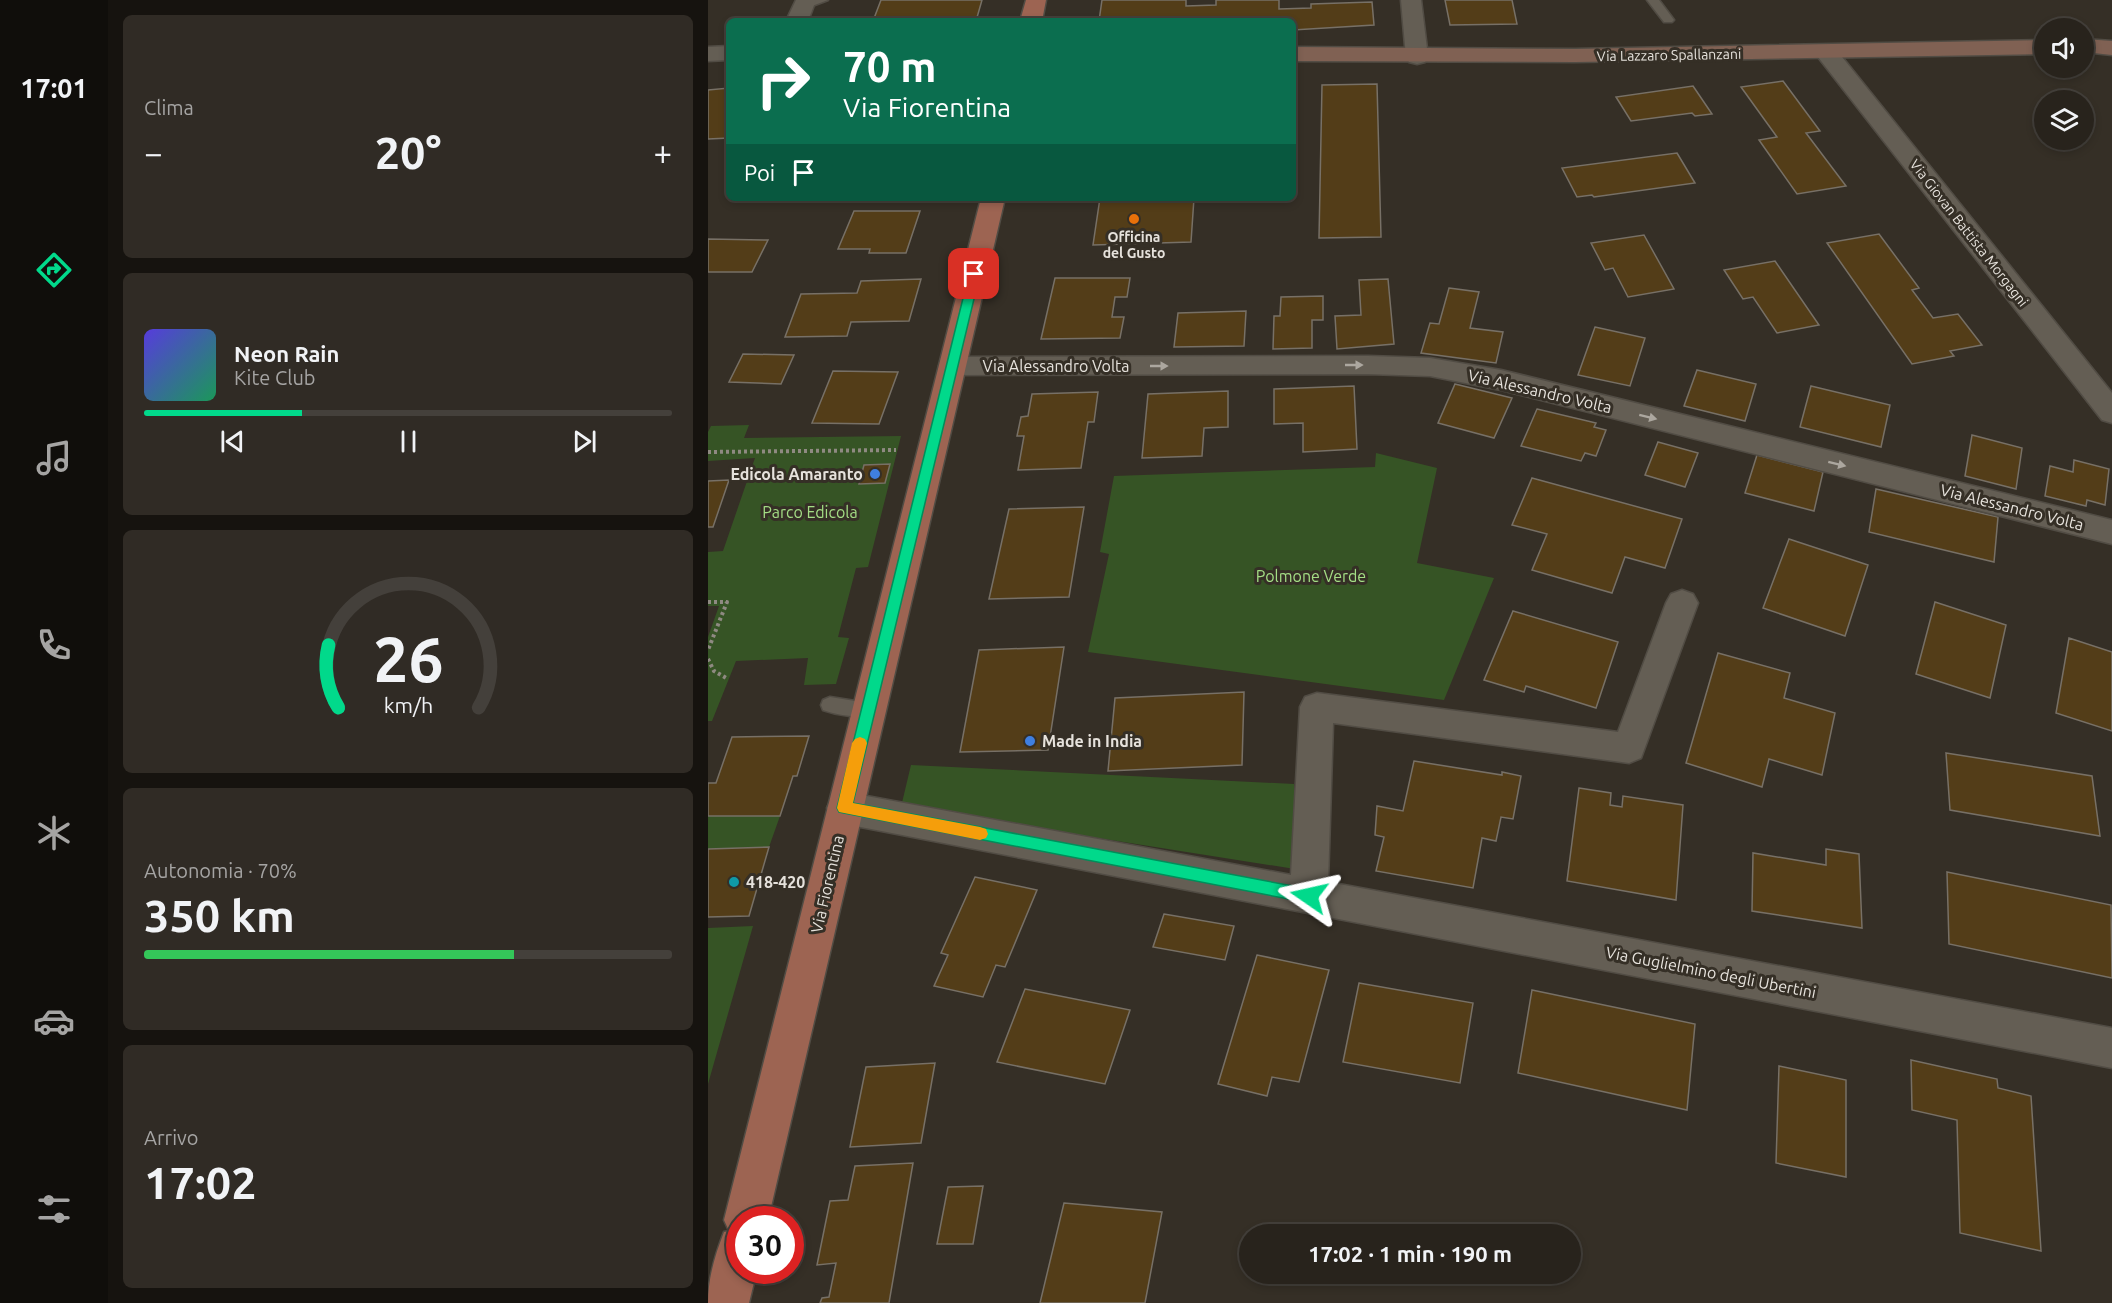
<!DOCTYPE html>
<html lang="it">
<meta charset="utf-8">
<style>
body{margin:0;font-family:Ubuntu,sans-serif;background:#302b25;color:#f1f3f6;height:100vh;display:flex;flex-direction:column;font-size:22px;white-space:nowrap}
*{box-sizing:border-box;margin:0}
p{font-size:20px;color:#a5a4a3}
.icon{flex:none;width:33px;height:33px;fill:none;stroke:currentColor;stroke-width:2;stroke-linecap:round;stroke-linejoin:round}
.map{position:relative;flex:1;overflow:hidden}
.drawer{display:flex;flex-direction:column;gap:15px;padding:15px;background:#16130f;width:600px}
.drawer>*{flex:none}
.banner{position:absolute;left:18px;top:18px;width:570px;height:183px;border-radius:9px;box-shadow:0 3px 9px #0003,0 0 0 2px #44403b;background:#0b6e4f;color:#fff;overflow:hidden}
.buttons{position:absolute;left:1326px;top:18px;display:grid;gap:12px}
.buttons a{display:grid;place-items:center;width:60px;height:60px;border-radius:50%;background:#28231c;box-shadow:0 3px 9px #0003,0 0 0 2px #44403b;font-size:30px}
.speed{position:absolute;left:18px;top:1206px;display:flex;gap:12px;font-size:30px;font-weight:700;text-align:center}
.speed>*{display:grid;place-content:center;width:78px;height:78px;border-radius:50%;background:#28231c;box-shadow:0 3px 9px #0003,0 0 0 2px #44403b;line-height:1}
.speed .limit{border:9px solid #d22;background:#fff;color:#111}
.pin{position:absolute;display:grid;place-items:center;width:51px;height:51px;color:#fff;margin:-26px;border-radius:12px;box-shadow:0 3px 9px #0006}
.me{position:absolute;width:66px;margin:-33px;rotate:281deg;stroke-linejoin:round;filter:drop-shadow(0 0 4px #0008)}
.turn{display:flex;align-items:center;gap:21px;height:126px;padding:0 18px;font-size:27px}
.turn .icon{width:78px;height:78px;stroke-width:2.5}
.turn b{display:block;font-size:42px;line-height:51px}
.then{display:flex;align-items:center;height:57px;padding:0 18px;background:#0003;gap:12px;font-size:22px}
.big{font-size:45px;font-weight:600;line-height:1.1}
.drawer .card{flex:1;display:flex;flex-direction:column;justify-content:center;gap:9px;min-width:0;padding:0 21px;border-radius:9px;background:#302b25}
.drawer .dial{align-items:center;gap:0}
.dial svg{height:156px;overflow:visible;fill:none;stroke:#44403b;stroke-width:7;stroke-linecap:round;text-anchor:middle}
.dial text{fill:#f1f3f6;stroke:none}
.song{display:flex;align-items:center;gap:18px}
.cover{width:72px;height:72px;border-radius:9px;background:linear-gradient(135deg,hsl(250 70% 55%),hsl(150 70% 35%))}
.played{height:6px;border-radius:3px;background:linear-gradient(90deg,#01d98b 30%,#44403b 30%)}
.keys{display:flex;justify-content:space-around;direction:ltr}
.heat{display:flex;justify-content:space-between;align-items:center;font-size:33px;direction:ltr}
.charge{height:9px;border-radius:4px;background:linear-gradient(90deg,#34c759 70%,#44403b 0)}
.trip{position:absolute;left:531px;top:1224px;width:342px;height:60px;border-radius:30px;background:#28231c;box-shadow:0 3px 9px #0003,0 0 0 2px #44403b;font-weight:600;line-height:60px;text-align:center}
main{display:flex;flex:1;min-height:0}
.menu{display:flex;flex-direction:column;width:108px;justify-content:space-around;align-items:center;background:#100e0b;color:#a5a4a3}
.menu .icon{width:42px;height:42px}
.menu .active{color:#01d98b}
.menu b{font-size:27px;color:#f1f3f6}
.map>svg:first-child{display:block}
.green{fill:#365425}
.building{fill:#533d18;stroke:#777066;stroke-width:1.5}
.lines{fill:none;stroke-linecap:round;stroke-linejoin:round}
.lane-casing{stroke:#514c44;stroke-width:3}
.street-casing{stroke:#514c44;stroke-width:3}
.secondary-casing{stroke:#514c44;stroke-width:3}
.primary-casing{stroke:#514c44;stroke-width:3}
.path{stroke:#8f8a82;stroke-width:4;stroke-dasharray:3 3;stroke-linecap:butt}
.lane{fill:#645e54;fill-rule:evenodd}
.street{fill:#645e54;fill-rule:evenodd}
.secondary{fill:#806153;fill-rule:evenodd}
.primary{fill:#9d6452;fill-rule:evenodd}
.oneway{fill:#aca79f}
.route{fill:#01d98b;stroke:#018d5a;stroke-width:1.5}
.slow{fill:#f59e0b}
.food-dot{fill:#e8710a;stroke:#352f26;stroke-width:2}
.shop-dot{fill:#3f7fe0;stroke:#352f26;stroke-width:2}
.culture-dot{fill:#0f9aa8;stroke:#352f26;stroke-width:2}
.labels{text-anchor:middle;stroke-width:6;stroke-linejoin:round;paint-order:stroke}
.far-street-label{font-size:14px;fill:#e6e2dc;stroke:#352f26}
.far-poi-label{font-size:14px;font-weight:bold;fill:#e6e2dc;stroke:#352f26}
.street-label{font-size:16px;fill:#e6e2dc;stroke:#352f26}
.poi-label{font-size:16px;font-weight:bold;fill:#e6e2dc;stroke:#352f26;text-anchor:start}
.park-label{font-size:16px;fill:#a4de85;stroke:#352f26}
</style>
<main>
<nav class="menu">
<b>17:01</b>
<svg class="icon active" aria-label="directions" viewBox="0 0 24 24"><path d="M12 3l9 9-9 9-9-9zM9 14v-3h6M13 9l2 2-2 2"/></svg>
<svg class="icon" aria-label="music" viewBox="0 0 24 24"><path d="M9 18V5l10-2v13"/><circle cx="6" cy="18" r="3"/><circle cx="16" cy="16" r="3"/></svg>
<svg class="icon" aria-label="phone" viewBox="0 0 24 24"><path d="M5 4h4l2 5-3 2q2 4 5 5l2-3 5 2v4C11 20 4 13 5 4z"/></svg>
<svg class="icon" aria-label="climate" viewBox="0 0 24 24"><path d="M12 3v18M4 7l16 10M4 17L20 7"/></svg>
<svg class="icon" aria-label="car" viewBox="0 0 24 24"><path d="M5 17H2v-5l4-1 3-4h7l3 4 3 1v5h-3M9 17h6M6 11h13"/><circle cx="7" cy="17" r="2"/><circle cx="17" cy="17" r="2"/></svg>
<svg class="icon" aria-label="filters" viewBox="0 0 24 24"><path d="M4 7h16M4 17h16"/><circle cx="9" cy="7" r="2"/><circle cx="15" cy="17" r="2"/></svg>
</nav>
<section class="drawer">
<div class="card"><p>Clima</p>
<div class="heat"><a>−</a><b class="big">20°</b><a>+</a></div>
</div>
<div class="card">
<div class="song"><i class="cover"></i><div><b>Neon Rain</b><p>Kite Club</p></div></div>
<div class="played"></div>
<div class="keys"><svg class="icon" aria-label="previous" viewBox="0 0 24 24"><path d="M18 5L8 12l10 7zM5 5v14"/></svg><svg class="icon" aria-label="pause" viewBox="0 0 24 24"><path d="M8 5v14M16 5v14"/></svg><svg class="icon" aria-label="next" viewBox="0 0 24 24"><path d="M6 5l10 7-10 7zM19 5v14"/></svg></div>
</div>
<div class="card dial"><svg viewBox="0 0 100 80">
<path d="M14 69A42 42 0 1 1 86 69"/>
<path d="M14 69A42 42 0 0 1 9 37" stroke="#01d98b"/>
<text x="50" y="56" font-size="32" font-weight="700">26</text>
<text x="50" y="72" font-size="11">km/h</text>
</svg></div>
<div class="card"><p>Autonomia · 70%</p><b class="big">350 km</b><div class="charge"></div></div>
<div class="card"><p>Arrivo</p><b class="big">17:02</b></div>
</section>
<div class="map">
<svg width="1404" height="1303" viewBox="0 0 1404 1303">
<rect width="100%" height="100%" fill="#352f26"/>
<path class="green" d="M41,425L36,438L193,436L160,567L148,568L130,637L141,638L128,684L96,685L100,658L28,661L4,721H0V637L11,606H0V552L15,551L47,458L0,461V432L3,426Z
M668,453L729,468L709,563L786,578L736,700L380,652L401,554L392,552L406,476L667,467Z
M203,765L586,784L587,869L193,807Z
M0,816H72L61,847L0,849Z
M45,926L0,1084V928Z"/>
<path class="building" d="M173,0H274L268,21H165Z
M394,0H478V6L508,5V0H571V9L603,8V4L664,2L666,25L585,30V21H478V18L391,21Z
M737,0H804L809,24L742,25Z
M1075,81L1112,131L1098,133L1138,186L1089,194L1051,140L1069,137L1033,87Z
M669,84L673,237L611,238L614,85Z
M985,86L1004,114L987,116L984,113L923,121L908,97Z
M21,88V138L0,139V90Z
M969,153L987,183L886,197L884,195L869,197L854,168Z
M392,198H486L483,242L385,245Z
M146,211H212L198,253H161L162,249H130Z
M1171,234L1211,288L1204,290L1225,318L1250,314L1274,345L1242,351L1246,356L1204,364L1119,243Z
M936,235L966,289L920,297L905,268L897,270L883,243Z
M0,239L60,240L44,272H0Z
M1067,261L1111,325L1069,333L1045,297L1035,299L1016,270Z
M347,278H422L419,297H407L404,317H416L412,338L333,339Z
M213,279L201,321L143,322L139,336L77,337L93,294L149,293L153,281Z
M680,279L686,344L629,349L627,316L653,315L651,280Z
M741,288L771,292L762,328L795,332L788,363L713,353L722,323L731,324Z
M615,296V320H604V348L565,349L566,316H572L573,297Z
M538,311L536,346L466,347L470,313Z
M887,327L937,338L922,386L870,375Z
M35,354L86,355L73,384L21,382Z
M989,370L1048,384L1037,421L976,406Z
M125,371L190,372L171,424L104,423Z
M747,384L804,398L786,438L730,423Z
M646,386L649,449L595,452V423L566,424V389Z
M1103,386L1182,405L1173,447L1092,427Z
M520,391V427L496,428L494,456L434,458L440,394Z
M390,392L386,422H380L373,468L310,470L316,436H309L313,417L320,416L324,394Z
M829,409L888,423L886,427L898,430L888,456L877,453L873,461L813,446Z
M1264,435L1314,448L1308,489L1257,476Z
M950,442L990,453L977,487L937,475Z
M1049,455L1115,472L1106,511L1037,493Z
M1366,460L1401,469L1397,505L1379,500L1378,506L1337,496L1342,466L1365,472Z
M182,464L177,483L151,484L156,465Z
M824,478L974,519L957,568L917,557L904,593L824,570L839,534L804,525Z
M21,480L5,527H0V481Z
M1168,489L1290,517L1286,562L1161,532Z
M376,507L361,597L281,599L301,509Z
M1081,539L1160,565L1137,636L1055,608Z
M1227,602L1298,625L1282,698L1208,674Z
M805,611L910,642L888,708L818,686L816,692L776,680Z
M1361,638L1404,652V731L1348,713Z
M356,647L340,750L252,752L271,650Z
M1010,653L1082,673L1076,698L1127,713L1114,775L1061,759L1054,787L978,763Z
M536,692L534,765L400,771L407,698Z
M101,736L89,776H85L72,816H0V783H8L24,737Z
M1238,753L1384,776L1392,836L1242,810Z
M706,761L794,775V772L813,776L805,819L793,817L788,841L774,838L765,888L668,871L676,837L667,835L669,806L695,811Z
M871,788L903,793L902,805L914,807L915,796L975,805L968,900L859,881Z
M61,847L41,916L0,917V849Z
M1118,849L1151,854L1154,928L1044,911L1045,853L1118,865Z
M1239,872L1403,905L1404,978L1241,944Z
M267,877L329,890L297,967L288,965L275,997L226,986L240,955L233,953Z
M456,914L526,926L517,960L445,947Z
M549,955L621,970L591,1082L564,1077L559,1096L510,1084Z
M651,983L765,1003L752,1083L635,1062Z
M317,989L422,1010L397,1084L289,1062Z
M824,990L987,1024L979,1110L810,1073Z
M1203,1060L1289,1079L1290,1088L1323,1096L1333,1251L1252,1233L1249,1120L1204,1110Z
M227,1063L213,1143L142,1147L158,1067Z
M1071,1066L1138,1080V1177L1068,1163Z
M205,1163L181,1303H112L114,1298L121,1297L128,1263L109,1265L122,1201L140,1200L147,1166Z
M275,1186L265,1244H229L240,1187Z
M356,1203L454,1212L437,1303H332Z"/>
<g class="lines">
<g class="lane-casing">
<path id="lane" d="M103,0H120L96,9L90,6Z
M939,0H951L966,20L964,22H956Z
M122,697L166,704L168,709L166,714C152,719 129,715 115,710L113,705L115,700Z"/>
</g>
<g class="street-casing">
<path id="street" d="M88,0H108L100,21H78Z
M693,0H713L720,57L717,62L709,64L701,62L698,57Z
M1118,45L1126,47L1404,393V423L1394,420L1110,57L1107,52L1110,47Z
M21,46V60L0,61V47Z
M660,356L722,358L793,370L1404,520V544L793,390L722,376L660,374L245,375L235,373L231,366L235,359L245,357Z
M974,590L985,594L990,603L933,758L921,763L625,723L620,882L1404,1028V1068L137,824L124,819L119,808L124,797L137,792L583,875L592,707L597,697L609,693L910,732L958,603L963,594Z"/>
</g>
<g class="secondary-casing">
<path id="secondary" d="M1376,39L1404,41V55L1376,52Z
M1336,40V54L867,62L585,61V47L867,49Z"/>
</g>
<g class="primary-casing">
<path id="primary" d="M318,0H338L334,21H312Z
M273,198H297L60,1220H32V1270H49L41,1303H0C0,1278 7,1255 16,1232L21,1231L16,1220Z"/>
</g>
<path class="path" d="M0,452L188,450
M0,602H19L0,650
M0,659L6,671L20,679"/>
<use href="#lane" class="lane"/>
<use href="#street" class="street"/>
<use href="#secondary" class="secondary"/>
<use href="#primary" class="primary"/>
</g>
<defs><path id="oneway-solid" d="M-6-.8H1V-3.2L6.5 0L1 3.2V.8H-6Z" transform="scale(1.5)"/></defs>
<g class="oneway">
<use href="#oneway-solid" transform="translate(646 365)"/>
<use href="#oneway-solid" transform="translate(451 366)"/>
<use href="#oneway-solid" transform="translate(940 417) rotate(14)"/>
<use href="#oneway-solid" transform="translate(1129 464) rotate(14)"/>
</g>
<path class="route" d="M266,270L272,274L145,803L601,889L607,891L609,896L607,901L601,903L131,812L129,808L261,274Z"/>
<path class="slow" d="M152,737L157,739L159,743L145,803L272,827L278,829L280,834L278,838L272,840L131,812L129,808L144,743L147,739Z"/>
<circle class="food-dot" cx="426" cy="219" r="6"/>
<g class="shop-dot">
<circle cx="167" cy="474" r="6"/>
<circle cx="322" cy="741" r="6"/>
</g>
<circle class="culture-dot" cx="26" cy="882" r="6"/>
<g class="labels">
<g class="far-street-label">
<text transform="translate(961 55) rotate(-1)" y="5">Via Lazzaro Spallanzani</text>
<text transform="translate(1261 233) rotate(52)" y="5">Via Giovan Battista Morgagni</text>
</g>
<g class="far-poi-label">
<text x="426" y="242">Officina<tspan x="426" dy="16">del Gusto</tspan></text>
</g>
<g class="street-label">
<text x="348" y="372">Via Alessandro Volta</text>
<text transform="translate(832 391) rotate(13)" y="6">Via Alessandro Volta</text>
<text transform="translate(1304 507) rotate(14)" y="6">Via Alessandro Volta</text>
<text transform="translate(119 884) rotate(-77)" y="6">Via Fiorentina</text>
<text transform="translate(1003 972) rotate(11)" y="6">Via Guglielmino degli Ubertini</text>
</g>
<g class="poi-label">
<text x="155" y="480" text-anchor="end">Edicola Amaranto</text>
<text x="334" y="747">Made in India</text>
<text x="38" y="888">418-420</text>
</g>
<g class="park-label">
<text x="102" y="518">Parco Edicola</text>
<text x="603" y="582">Polmone Verde</text>
</g>
</g>
</svg>
<div class="buttons">
<a><svg class="icon" aria-label="sound" viewBox="0 0 24 24"><path d="M4 9h4l5-4v14l-5-4H4zM17 9q2 3 0 6"/></svg></a>
<a><svg class="icon" aria-label="layers" viewBox="0 0 24 24"><path d="M12 4l9 5-9 5-9-5zM3 14l9 5 9-5"/></svg></a>
</div>
<div class="speed"><div class="limit">30</div></div>
<div class="pin" style="left:266px;top:274px;background:#d93025"><svg class="icon" aria-label="arrive" viewBox="0 0 24 24"><path d="M6 21V4h12l-3 4 3 4H6"/></svg></div>
<svg class="me" style="left:601px;top:896px" viewBox="-20 -20 40 40"><path d="M0-17L14 15 0 8-14 15z" fill="#01d98b" stroke="#fff" stroke-width="4"/></svg>
<div class="trip">17:02 · 1 min · 190 m</div>
<div class="banner">
<div class="turn"><svg class="icon" aria-label="right" viewBox="0 0 24 24"><path d="M7 20v-9h11M14 6l5 5-5 5"/></svg><div><b>70 m</b>Via Fiorentina</div></div>
<div class="then">Poi<svg class="icon" aria-label="arrive" viewBox="0 0 24 24"><path d="M6 21V4h12l-3 4 3 4H6"/></svg></div>
</div>
</div>
</main>
